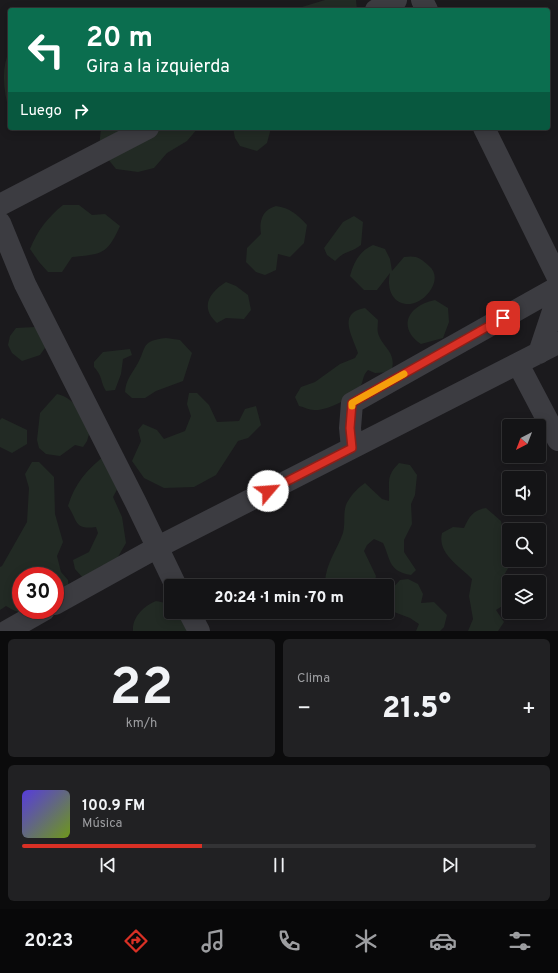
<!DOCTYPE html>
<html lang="es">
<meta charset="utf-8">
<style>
body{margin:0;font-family:Overpass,sans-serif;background:#212123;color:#f1f3f6;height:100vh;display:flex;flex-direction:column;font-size:15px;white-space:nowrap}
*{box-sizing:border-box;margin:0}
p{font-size:13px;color:#9d9ea1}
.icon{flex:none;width:22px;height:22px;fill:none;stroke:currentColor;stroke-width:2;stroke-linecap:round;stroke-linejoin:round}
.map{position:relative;height:631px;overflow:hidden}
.sheet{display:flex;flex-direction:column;gap:8px;padding:8px;background:#0b0b0c;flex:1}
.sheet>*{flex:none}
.guide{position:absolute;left:8px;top:8px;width:542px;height:122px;border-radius:4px;box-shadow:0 2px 10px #0003,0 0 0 1px #333335;background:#0b6e4f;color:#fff;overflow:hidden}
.needle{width:26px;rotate:222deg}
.fabs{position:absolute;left:502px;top:419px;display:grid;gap:8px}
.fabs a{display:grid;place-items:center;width:44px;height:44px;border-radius:4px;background:#141416;box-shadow:0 2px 10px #0003,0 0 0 1px #333335;font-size:20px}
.speed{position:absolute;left:12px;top:567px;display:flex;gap:8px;font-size:20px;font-weight:700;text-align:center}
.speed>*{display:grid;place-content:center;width:52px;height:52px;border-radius:50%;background:#141416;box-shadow:0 2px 10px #0003,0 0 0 1px #333335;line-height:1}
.speed .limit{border:6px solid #d22;background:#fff;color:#111}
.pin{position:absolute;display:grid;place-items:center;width:34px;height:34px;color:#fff;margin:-17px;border-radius:8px;box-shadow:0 2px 6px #0006}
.me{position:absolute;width:44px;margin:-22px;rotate:63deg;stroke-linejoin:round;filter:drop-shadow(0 0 3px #0008)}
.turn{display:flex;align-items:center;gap:14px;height:84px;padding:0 12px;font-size:18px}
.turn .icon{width:52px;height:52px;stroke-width:2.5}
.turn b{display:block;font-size:28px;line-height:34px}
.then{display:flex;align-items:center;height:38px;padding:0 12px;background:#0003;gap:8px;font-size:15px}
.big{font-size:30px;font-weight:800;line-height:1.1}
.sheet .widget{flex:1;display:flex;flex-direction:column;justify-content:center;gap:6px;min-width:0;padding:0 14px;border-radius:6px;background:#212123}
.sheet .dial{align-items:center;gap:0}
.dial b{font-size:52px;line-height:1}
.song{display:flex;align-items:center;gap:12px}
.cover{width:48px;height:48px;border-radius:6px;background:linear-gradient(135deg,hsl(250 70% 55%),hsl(80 70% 35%))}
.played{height:4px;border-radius:2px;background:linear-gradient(90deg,#d93025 35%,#333335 35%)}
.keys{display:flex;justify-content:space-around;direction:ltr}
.heat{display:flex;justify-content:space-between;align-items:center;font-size:22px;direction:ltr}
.sheet .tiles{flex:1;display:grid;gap:8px;grid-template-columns:1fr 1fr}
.widget:last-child{grid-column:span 2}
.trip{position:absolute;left:164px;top:579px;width:230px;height:40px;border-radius:4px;background:#141416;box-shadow:0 2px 10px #0003,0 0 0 1px #333335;font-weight:800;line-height:40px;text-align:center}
.tabs{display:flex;height:64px;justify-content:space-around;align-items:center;background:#080809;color:#9d9ea1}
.tabs .icon{width:28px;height:28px}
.tabs .on{color:#d93025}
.tabs b{font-size:18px;color:#f1f3f6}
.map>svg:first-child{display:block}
.green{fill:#222a24}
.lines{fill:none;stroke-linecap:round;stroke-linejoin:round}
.minor{stroke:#3c3c41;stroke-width:22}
.route-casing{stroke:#8d1f18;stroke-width:10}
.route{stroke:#d93025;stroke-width:7}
.slow{stroke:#f59e0b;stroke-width:7}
</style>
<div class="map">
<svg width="558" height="631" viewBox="0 0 558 631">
<rect width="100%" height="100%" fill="#1b1a1d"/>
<path class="green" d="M325,0H356L357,10H300L302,7Z
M10,49V115C4,92 0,70 10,49Z
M101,128H198L187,141L167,153L154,168L138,172L116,169L99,148Z
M233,128H271L267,143L257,151L240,146L235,138Z
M63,205H79L92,215L105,214L120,226C107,255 102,254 72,257L62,272H48L39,262L30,249C37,231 48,217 63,205Z
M276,206C290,208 297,214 307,225L304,243L290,257L278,254L276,270L265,275L256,272L246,262L247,248L261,234C259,221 262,210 276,206Z
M354,216L363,222L361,245C351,253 345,250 335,261L327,255L324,248L343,222Z
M373,245L385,249L390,259L392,271L404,257C416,255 421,258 429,266C445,279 424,306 406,304C390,302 387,285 390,273L377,290H364L350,276C354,261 360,251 373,245Z
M226,282L236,286L248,295L251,310L244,319L226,318L217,323C199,307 210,292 226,282Z
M435,300L448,308L449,322L443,338L421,344C396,327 409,305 435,300Z
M365,308L378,320C378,324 377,329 378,333C382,348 398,352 391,372L375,373L368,370C362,376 364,381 360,387C353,398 327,411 314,410C309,410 304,407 299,406L295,397L301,387L315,382L340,364L355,358L358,353C352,335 337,313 365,308Z
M35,327L47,345L40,355L22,361L12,353L8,345L10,336L16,328Z
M166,338L180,340L192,353L183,381L156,391L145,398H132L125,392C126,379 132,374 138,363C147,346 141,341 166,338Z
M130,349L132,355L123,359L121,374L115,390L106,391C100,381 103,377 94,367V362L103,352Z
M189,393H197L209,405L217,422L239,421L245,409L256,406L261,425L248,438L238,441L216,475L194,487L164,488L144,478L132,461L141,441L138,430L143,424L157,430L164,439L185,431L191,416L187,404Z
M57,394C77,399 80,414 90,431L87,441L83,447L75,445L60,456L46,454L39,448L37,440L40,413Z
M2,418L27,430V444L12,453L0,447V420Z
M107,454L122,480L113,497L122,517L126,543L115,562L101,566L83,578L75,569L73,560L89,552L98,533L96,527C74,530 78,521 68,506C75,483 87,469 107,454Z
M32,462H39L54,477L55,514L63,542L57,556L61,572L68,580L69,594L55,606V576H21V610H49C31,614 22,616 6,606L0,610V567L2,566L27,522L29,488L25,474Z
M399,463L410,465L417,475L415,495L411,504L412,524L404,540V552L416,570L411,575C388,571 391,560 383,543L374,539L367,545L364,551L376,576L374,586H329L325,582C326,563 337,550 343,533C346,522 342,510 348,501C352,494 359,487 365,483L382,499L389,501C390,483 385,477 399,463Z
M486,508L501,521L503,530L509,533V560H513L504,575C511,589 512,602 496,610L504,622L498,631H468L473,619L469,596L472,579C460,566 437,554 442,533L453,527L464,528C469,517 473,510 486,508Z
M408,579L418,584L423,594L421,603L434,602L447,615L444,627L440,631H416L419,624L410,618L394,612L390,604L389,592L400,580Z
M156,601L171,604V612H183L189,631H133C132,617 144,606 156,601Z"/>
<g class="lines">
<path class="minor" d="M422,0L427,10
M376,10L396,0
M484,128L558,278
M0,205L148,128
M0,223L25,284L136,503L176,586
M539,353L558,296
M518,364L558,440
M352,448L350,428L352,403L558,287
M55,604L156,548L558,343
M189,612L199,631
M7,631L44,610"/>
</g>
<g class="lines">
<g class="route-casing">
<path id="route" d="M268,491L352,448L350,428L352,403L503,318"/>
</g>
<use href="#route" class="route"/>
<path class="slow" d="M352,406V403L404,374"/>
</g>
</svg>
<div class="fabs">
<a><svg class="needle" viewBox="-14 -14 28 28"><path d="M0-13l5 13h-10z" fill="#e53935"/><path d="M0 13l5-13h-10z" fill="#9d9ea1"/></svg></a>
<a><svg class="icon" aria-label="sound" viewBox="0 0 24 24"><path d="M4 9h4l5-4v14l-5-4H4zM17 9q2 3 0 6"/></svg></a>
<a><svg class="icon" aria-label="search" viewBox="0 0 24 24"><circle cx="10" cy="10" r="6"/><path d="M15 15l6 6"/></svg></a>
<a><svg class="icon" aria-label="layers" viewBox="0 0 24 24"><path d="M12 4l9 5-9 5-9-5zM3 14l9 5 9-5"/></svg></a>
</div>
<div class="speed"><div class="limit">30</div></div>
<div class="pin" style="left:503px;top:318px;background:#d93025"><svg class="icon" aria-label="arrive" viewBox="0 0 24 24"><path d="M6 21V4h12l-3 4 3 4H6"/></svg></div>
<svg class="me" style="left:268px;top:491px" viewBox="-20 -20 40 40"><circle r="19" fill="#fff"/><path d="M0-13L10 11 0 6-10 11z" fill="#d93025"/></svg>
<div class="trip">20:24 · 1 min · 70 m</div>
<div class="guide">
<div class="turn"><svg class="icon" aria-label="left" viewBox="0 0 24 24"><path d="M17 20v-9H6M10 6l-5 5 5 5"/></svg><div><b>20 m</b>Gira a la izquierda</div></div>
<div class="then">Luego<svg class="icon" aria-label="right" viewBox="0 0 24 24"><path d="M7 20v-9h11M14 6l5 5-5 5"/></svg></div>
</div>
</div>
<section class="sheet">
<div class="tiles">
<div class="widget dial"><b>22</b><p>km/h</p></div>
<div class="widget"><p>Clima</p>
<div class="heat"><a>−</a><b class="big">21.5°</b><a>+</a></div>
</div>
<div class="widget">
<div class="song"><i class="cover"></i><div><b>100.9 FM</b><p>Música</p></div></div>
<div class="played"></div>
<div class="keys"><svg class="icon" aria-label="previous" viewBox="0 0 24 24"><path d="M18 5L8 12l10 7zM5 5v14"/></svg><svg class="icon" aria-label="pause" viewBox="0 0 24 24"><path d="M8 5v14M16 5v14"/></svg><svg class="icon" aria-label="next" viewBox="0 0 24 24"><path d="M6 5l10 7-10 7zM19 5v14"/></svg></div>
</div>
</div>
</section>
<nav class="tabs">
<b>20:23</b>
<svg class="icon on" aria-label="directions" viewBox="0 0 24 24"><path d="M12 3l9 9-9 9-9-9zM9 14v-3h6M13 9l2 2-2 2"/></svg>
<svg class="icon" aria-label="music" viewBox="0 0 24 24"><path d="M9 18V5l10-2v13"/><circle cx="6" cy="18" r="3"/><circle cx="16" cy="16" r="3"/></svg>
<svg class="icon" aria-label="phone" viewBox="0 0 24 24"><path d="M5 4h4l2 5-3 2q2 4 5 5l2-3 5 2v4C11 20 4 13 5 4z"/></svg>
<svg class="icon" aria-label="climate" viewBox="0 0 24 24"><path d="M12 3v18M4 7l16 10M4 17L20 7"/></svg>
<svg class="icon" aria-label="car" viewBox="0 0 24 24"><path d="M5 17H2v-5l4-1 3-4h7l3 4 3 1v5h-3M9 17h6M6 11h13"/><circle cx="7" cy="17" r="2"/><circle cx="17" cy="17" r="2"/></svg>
<svg class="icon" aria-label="filters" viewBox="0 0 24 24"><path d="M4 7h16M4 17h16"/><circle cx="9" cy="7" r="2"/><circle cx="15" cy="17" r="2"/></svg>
</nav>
